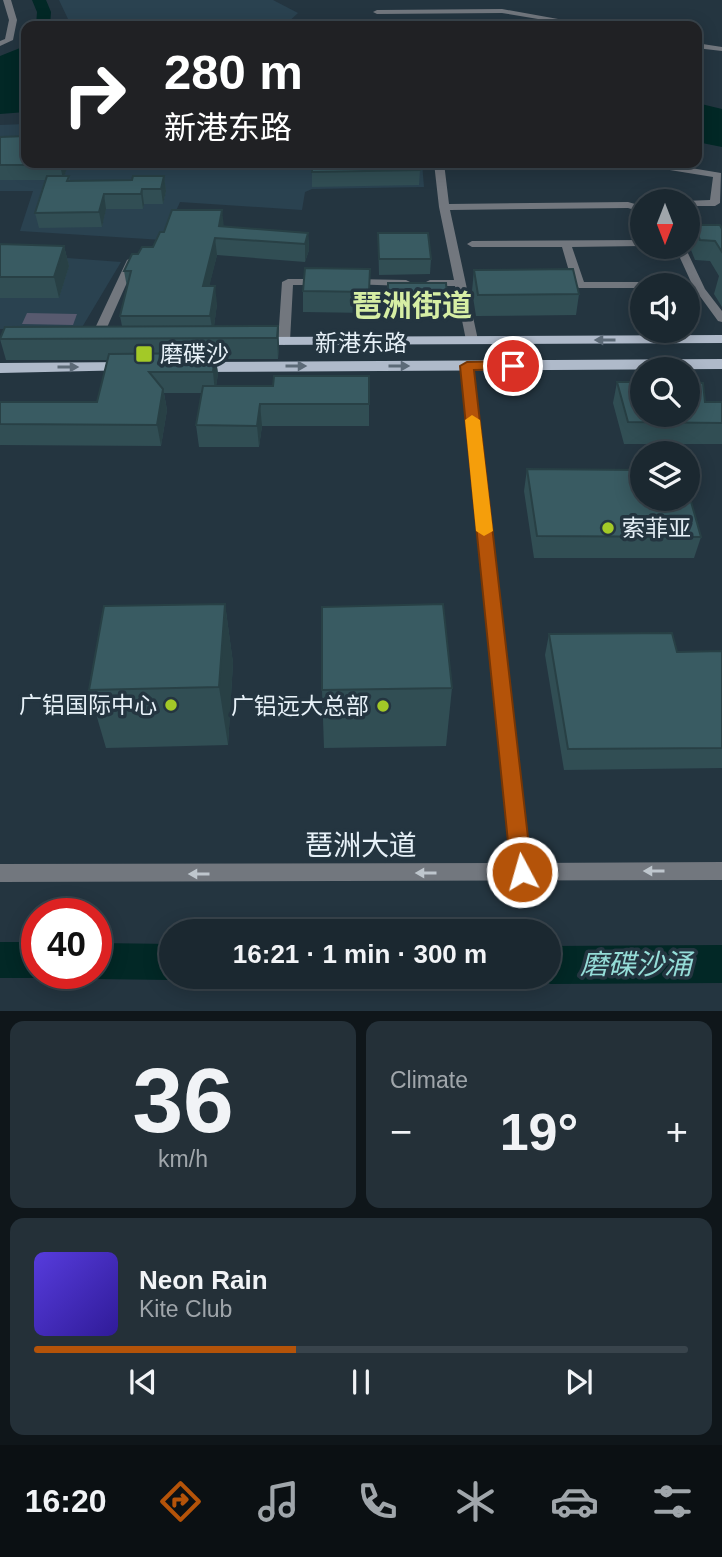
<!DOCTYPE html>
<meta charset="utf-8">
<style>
body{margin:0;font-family:Helvetica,"Noto Sans SC",sans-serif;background:#243038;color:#f1f3f6;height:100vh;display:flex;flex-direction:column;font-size:26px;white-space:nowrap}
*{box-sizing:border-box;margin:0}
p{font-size:23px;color:#a0a6ab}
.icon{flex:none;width:38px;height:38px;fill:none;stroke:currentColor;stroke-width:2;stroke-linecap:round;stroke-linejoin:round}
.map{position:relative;height:1011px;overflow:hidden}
.details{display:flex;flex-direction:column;gap:10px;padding:10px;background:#0f161a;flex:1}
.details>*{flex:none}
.guide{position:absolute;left:21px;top:21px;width:681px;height:147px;border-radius:14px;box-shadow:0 4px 18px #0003,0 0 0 2px #39444c;background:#202124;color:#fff;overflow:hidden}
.needle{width:46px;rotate:180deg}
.controls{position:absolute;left:630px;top:189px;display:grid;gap:14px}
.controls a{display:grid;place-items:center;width:70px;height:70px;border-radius:50%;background:#1b2830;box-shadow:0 4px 18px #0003,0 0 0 2px #39444c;font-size:35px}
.speed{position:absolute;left:21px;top:898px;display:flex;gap:14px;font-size:35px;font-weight:700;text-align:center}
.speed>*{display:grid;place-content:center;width:91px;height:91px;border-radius:50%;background:#1b2830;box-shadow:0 4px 18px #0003,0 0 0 2px #39444c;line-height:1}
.speed .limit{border:10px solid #d22;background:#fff;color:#111}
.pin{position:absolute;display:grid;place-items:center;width:60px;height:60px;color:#fff;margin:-30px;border:4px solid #fff;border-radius:50%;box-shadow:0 2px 7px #0007}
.me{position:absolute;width:77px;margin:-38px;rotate:354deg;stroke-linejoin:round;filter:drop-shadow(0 0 5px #0008)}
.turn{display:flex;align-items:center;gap:24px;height:147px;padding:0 28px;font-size:32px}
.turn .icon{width:91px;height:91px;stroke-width:2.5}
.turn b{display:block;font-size:49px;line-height:60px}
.big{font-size:52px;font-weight:800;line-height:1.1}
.details .widget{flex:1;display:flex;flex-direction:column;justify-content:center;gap:10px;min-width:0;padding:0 24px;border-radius:14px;background:#243038}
.details .dial{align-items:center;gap:0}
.dial b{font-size:91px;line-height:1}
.song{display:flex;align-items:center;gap:21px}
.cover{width:84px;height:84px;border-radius:10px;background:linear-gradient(135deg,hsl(250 70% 55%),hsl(250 70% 35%))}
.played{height:7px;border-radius:4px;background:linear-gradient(90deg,#b45309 40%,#39444c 40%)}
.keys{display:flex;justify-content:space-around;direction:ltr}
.heat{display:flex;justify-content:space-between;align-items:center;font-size:38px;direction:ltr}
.details .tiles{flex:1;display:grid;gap:10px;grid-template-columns:1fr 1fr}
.widget:last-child{grid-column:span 2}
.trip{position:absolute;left:159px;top:919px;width:402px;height:70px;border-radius:35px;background:#1b2830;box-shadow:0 4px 18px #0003,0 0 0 2px #39444c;font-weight:800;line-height:70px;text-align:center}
.dock{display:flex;height:112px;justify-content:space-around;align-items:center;background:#0b1013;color:#a0a6ab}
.dock .icon{width:49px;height:49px}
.dock .current{color:#b45309}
.dock b{font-size:32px;color:#f1f3f6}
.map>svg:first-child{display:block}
.built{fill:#2a4250}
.green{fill:#585a6f}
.water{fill:#022826}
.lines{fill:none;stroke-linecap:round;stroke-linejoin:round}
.river{fill:#022826;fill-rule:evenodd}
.minor{fill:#72777e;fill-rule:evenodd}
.tertiary{fill:#72777e;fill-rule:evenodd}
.primary{fill:#afbaca;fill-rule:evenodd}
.wall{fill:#314e54}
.shaded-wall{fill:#284045}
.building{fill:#395b62;stroke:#284045;stroke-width:2}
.oneway{fill:#5c6a77}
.oneway2{fill:#bec6cd}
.route{fill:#b45309;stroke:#753606;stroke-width:2}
.slow{fill:#f59e0b}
.poi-dot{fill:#a3c927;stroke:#243540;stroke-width:2.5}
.labels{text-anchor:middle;stroke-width:7;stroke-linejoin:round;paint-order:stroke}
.street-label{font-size:23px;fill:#e7f1f8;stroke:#243540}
.poi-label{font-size:23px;fill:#e7f1f8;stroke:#243540;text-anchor:start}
.near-street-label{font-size:28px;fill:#e7f1f8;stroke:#243540}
.near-water-label{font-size:28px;font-style:italic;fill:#95ddd8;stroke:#243540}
.district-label{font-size:30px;font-weight:bold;fill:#d6eea4;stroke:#243540}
</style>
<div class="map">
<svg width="722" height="1011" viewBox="0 0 722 1011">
<rect width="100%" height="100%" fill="#243540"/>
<path class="built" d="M59,0H273L298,13L284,26H66L68,19Z
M26,124V163H422L424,187L312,189L305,192L302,210L180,202L163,240L20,231L33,191H0V125Z
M0,253L121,262L81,329H0Z"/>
<path class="green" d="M27,313L77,314L73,325L22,324Z"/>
<path class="water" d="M26,41V112L0,114V56L20,48Z
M697,103L722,109V147L697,142Z"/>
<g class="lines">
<path class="river" d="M32,0H46L51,12L50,26H36L37,12Z
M0,942H37V973H50L37,978H0Z
M96,943L172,944V976H182L172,980L96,979L82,973H96Z
M722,945V983L550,984L536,976H550V946Z"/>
<path class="minor" d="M3,0H11L17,20L13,40L0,46V41L5,39L9,20Z
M502,9L597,26H580L502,13L377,14L373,12L377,10Z
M696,43L722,47V51L696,48Z
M434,163H444L449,204L628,202L642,206V212L628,208L450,210L478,340L472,344L466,340L455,286H430L424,283L430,280H454L439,207Z
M640,163H661L721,173L720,203L715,206H688V201H684L710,200L713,177L645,166Z
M688,221L722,232V239L688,227Z
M642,240V246L572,247L584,282H691L675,247H685L705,289L722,311V322L718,321L694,288H688V285H642V288H579L573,285L562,247H472L467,244L472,241Z
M132,257L137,260L101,341L99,344H91L89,341L127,260Z
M288,279H322L328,282L322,285H293L290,341L284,345L278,341L282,282Z
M353,279L406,280L412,283L406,286L349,284V280Z"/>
<path class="tertiary" d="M466,362L472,366L529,863L722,862V880L0,882V864L511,863L460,366Z"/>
<path class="primary" d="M722,335V343L257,345L250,341L257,337Z
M722,359V369L192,372L184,367L192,362Z
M129,362L137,367L134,370L0,373V363Z"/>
</g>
<path class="wall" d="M0,137L69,163L64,176H69L70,181L132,180L164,176L166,191L163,204H144L143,209H106L102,227L39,228L35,213L46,180H0Z
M188,163H220L219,167L189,166Z
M420,170L419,185L312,187V172Z
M694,225L722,229V307L714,294L719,276L710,261L695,260L689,245Z
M224,227L308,233L309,250L305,262L217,255L209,286L217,304L214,326H278L279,347L278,359H216L218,374L216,386H273L369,376V426H262L259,447H199L196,425L202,393H164L167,410L161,446L0,445V402H97L107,360H6L0,339L122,326L120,316L127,287L124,271L138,254L153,247Z
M378,233L431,259L430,274L379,275Z
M0,244L64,246L69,266L59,298H0Z
M370,269L369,313L303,312V291Z
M474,270L579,294L576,315L476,316L472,291Z
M388,283L447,295L446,316H388Z
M617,382L705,402H722V444H624L613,403Z
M527,469L701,537L694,558H534L524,491Z
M225,604L233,663L228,745L106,748L89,690Z
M549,634L677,652L722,651V768L564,770L545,655Z
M452,688L446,746L324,748L322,690Z"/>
<path class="shaded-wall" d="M60,163H69L63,179L60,165Z
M164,176L166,191L163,204L161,189Z
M142,189L144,204L143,209L141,194Z
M104,194L106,209L102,227L99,212Z
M222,210L224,227L219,226Z
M308,233L309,250L305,262V244Z
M215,238L217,255L205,304L203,286Z
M64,246L69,266L59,298L54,277Z
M215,286L217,304L213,334L210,316Z
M278,326L279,347L278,359L277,338Z
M215,353L218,374L215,393L213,372Z
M163,389L167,410L161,446L157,425Z
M260,404L262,426L259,447L257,426Z
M225,604L233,663L228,745L219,687Z"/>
<path class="building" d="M26,136V163H60V165H0V137Z
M312,163H419L420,170L312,172Z
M47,176H69L67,181L132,180L133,176H164L161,189H142L141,194H104L99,212L35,213Z
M172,210H222L219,226L308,233L305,244L215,238L203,286H215L210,316H120L131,271H124L132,254H138L142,247H153L160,232H164Z
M694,225H720L722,229V252L715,241L700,240Z
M378,233H428L431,259H379Z
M0,244L64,246L54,277H0Z
M305,268L370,269L369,292L303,291Z
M573,269L579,294L478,295L474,270Z
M388,283H446L447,295H388Z
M278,326L277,338L0,339L5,327Z
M215,353L213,372H149L163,389L157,425L0,424V402H97L109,354Z
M274,376H369V404H260L257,426L196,425L203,386H273Z
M617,382H642V415H688V382L703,383L705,402H722V423L628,422Z
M527,469L642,470V499H688V491L701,537L537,536Z
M225,604L219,687L89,690L104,606Z
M443,604L452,688L322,690V607Z
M672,633L677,652L722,651V748L568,749L549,634Z"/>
<defs><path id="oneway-solid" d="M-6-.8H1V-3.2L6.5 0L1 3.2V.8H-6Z" transform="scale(1.75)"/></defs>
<g class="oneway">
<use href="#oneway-solid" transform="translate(605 340) rotate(180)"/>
<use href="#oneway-solid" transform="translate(296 366)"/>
<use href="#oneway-solid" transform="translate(399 366)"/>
<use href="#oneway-solid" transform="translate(68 367)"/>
</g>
<g class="oneway2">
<use href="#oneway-solid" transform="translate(654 871) rotate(180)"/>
<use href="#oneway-solid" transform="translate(426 873) rotate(180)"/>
<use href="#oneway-solid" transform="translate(199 874) rotate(180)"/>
</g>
<path class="route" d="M513,361L520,366L518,369L474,370L532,872L529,879L522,882L514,879L511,872L460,366L467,362Z"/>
<path class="slow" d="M472,415L480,420L493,531L484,536L476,531L465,420Z"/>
<g class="poi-dot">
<rect x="135" y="345" width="18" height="18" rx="3.5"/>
<circle cx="608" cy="528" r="7"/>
<circle cx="171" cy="705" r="7"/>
<circle cx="383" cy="706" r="7"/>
</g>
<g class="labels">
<g class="street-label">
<text x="361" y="351">新港东路</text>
</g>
<g class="poi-label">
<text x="160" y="362">磨碟沙</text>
<text x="622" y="536">索菲亚</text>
<text x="157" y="713" text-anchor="end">广铝国际中心</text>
<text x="369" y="714" text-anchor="end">广铝远大总部</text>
</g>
<g class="near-street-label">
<text x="361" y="855">琶洲大道</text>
</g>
<g class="near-water-label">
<text x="636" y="974">磨碟沙涌</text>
</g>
<g class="district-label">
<text x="412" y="316">琶洲街道</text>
</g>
</g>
</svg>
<div class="controls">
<a><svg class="needle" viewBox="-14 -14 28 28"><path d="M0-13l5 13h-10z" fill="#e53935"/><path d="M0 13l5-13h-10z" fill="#a0a6ab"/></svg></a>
<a><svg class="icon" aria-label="sound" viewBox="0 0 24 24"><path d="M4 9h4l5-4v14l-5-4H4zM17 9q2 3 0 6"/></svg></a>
<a><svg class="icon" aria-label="search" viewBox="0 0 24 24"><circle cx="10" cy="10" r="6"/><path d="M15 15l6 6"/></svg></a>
<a><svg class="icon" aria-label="layers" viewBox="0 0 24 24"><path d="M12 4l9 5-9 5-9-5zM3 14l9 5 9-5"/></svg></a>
</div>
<div class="speed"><div class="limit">40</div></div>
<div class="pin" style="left:513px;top:366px;background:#d93025"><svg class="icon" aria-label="arrive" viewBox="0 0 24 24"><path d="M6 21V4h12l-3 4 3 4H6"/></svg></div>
<svg class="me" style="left:522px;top:872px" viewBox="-20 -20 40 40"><circle r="17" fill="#b45309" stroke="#fff" stroke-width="3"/><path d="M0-11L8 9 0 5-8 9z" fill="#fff"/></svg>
<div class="trip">16:21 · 1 min · 300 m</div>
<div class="guide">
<div class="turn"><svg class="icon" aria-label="right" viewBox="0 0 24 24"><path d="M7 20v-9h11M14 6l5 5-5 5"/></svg><div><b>280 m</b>新港东路</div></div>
</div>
</div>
<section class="details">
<div class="tiles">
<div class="widget dial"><b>36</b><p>km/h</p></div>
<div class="widget"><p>Climate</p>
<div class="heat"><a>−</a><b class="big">19°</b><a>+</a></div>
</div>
<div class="widget">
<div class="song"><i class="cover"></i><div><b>Neon Rain</b><p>Kite Club</p></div></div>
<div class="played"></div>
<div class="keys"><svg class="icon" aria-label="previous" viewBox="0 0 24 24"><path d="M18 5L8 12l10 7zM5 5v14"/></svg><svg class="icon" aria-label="pause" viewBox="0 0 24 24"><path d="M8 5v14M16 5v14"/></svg><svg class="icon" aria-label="next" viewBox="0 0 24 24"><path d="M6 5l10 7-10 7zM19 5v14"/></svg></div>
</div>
</div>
</section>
<nav class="dock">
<b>16:20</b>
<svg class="icon current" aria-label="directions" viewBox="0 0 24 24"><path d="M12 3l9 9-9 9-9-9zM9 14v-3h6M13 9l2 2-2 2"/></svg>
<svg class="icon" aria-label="music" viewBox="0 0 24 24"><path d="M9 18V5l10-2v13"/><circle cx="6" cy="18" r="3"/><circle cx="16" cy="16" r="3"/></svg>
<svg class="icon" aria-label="phone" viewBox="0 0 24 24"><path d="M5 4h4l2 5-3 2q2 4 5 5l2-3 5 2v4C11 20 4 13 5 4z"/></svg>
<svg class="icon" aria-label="climate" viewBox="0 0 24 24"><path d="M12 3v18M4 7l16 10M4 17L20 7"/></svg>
<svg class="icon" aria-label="car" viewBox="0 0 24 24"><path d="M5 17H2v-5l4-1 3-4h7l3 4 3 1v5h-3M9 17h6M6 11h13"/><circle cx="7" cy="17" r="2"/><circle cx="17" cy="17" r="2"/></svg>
<svg class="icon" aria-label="filters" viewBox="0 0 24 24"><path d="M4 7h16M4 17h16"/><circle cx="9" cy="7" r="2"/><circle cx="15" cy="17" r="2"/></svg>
</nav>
